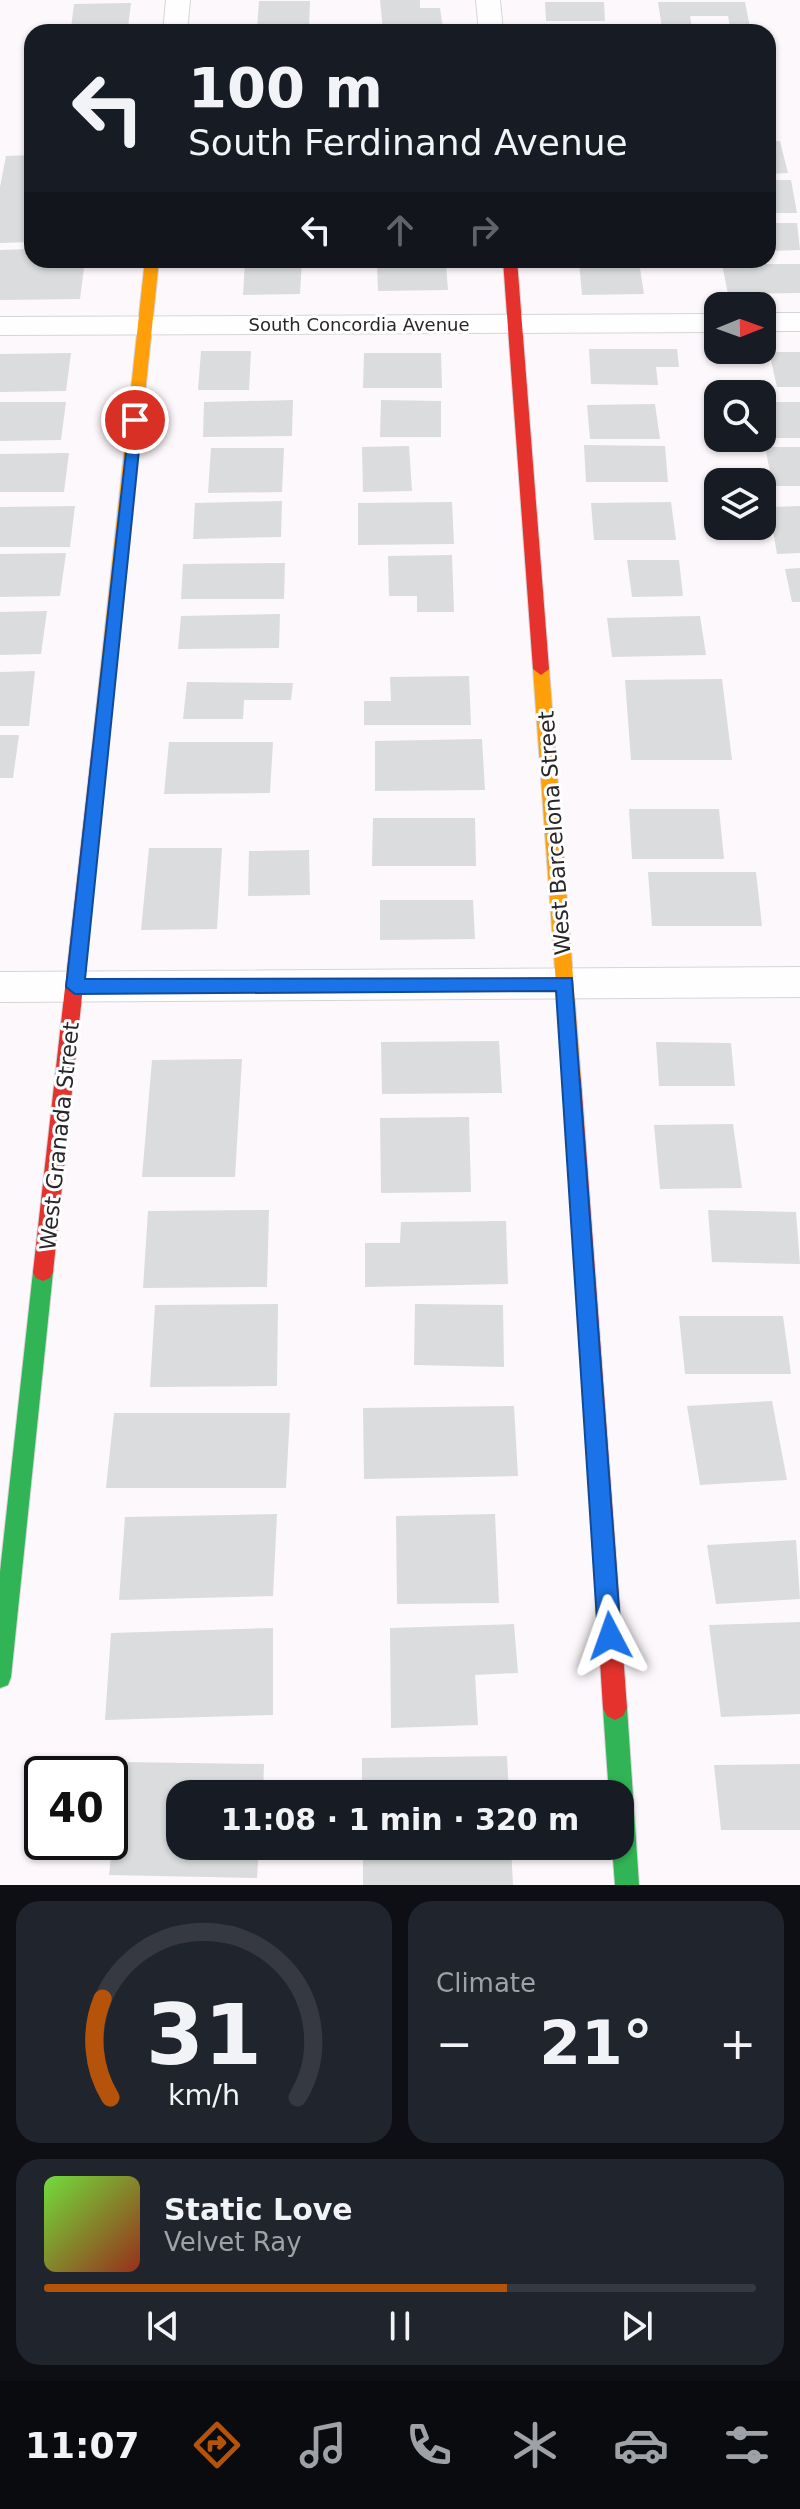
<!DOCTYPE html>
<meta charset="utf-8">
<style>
body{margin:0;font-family:"DejaVu Sans",sans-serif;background:#20242c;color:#f1f3f6;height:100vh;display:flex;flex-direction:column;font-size:30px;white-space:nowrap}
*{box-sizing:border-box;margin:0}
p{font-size:26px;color:#9ea1a6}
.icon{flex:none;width:44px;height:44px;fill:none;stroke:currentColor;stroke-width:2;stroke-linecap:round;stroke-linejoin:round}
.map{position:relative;height:1885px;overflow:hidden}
.drawer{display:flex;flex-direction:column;gap:16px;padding:16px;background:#0d0f14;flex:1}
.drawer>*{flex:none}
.hud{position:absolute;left:24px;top:24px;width:752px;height:244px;border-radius:24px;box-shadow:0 2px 6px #0004;background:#171b24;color:#f1f3f6;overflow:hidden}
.needle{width:52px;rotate:89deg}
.controls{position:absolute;left:704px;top:292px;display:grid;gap:16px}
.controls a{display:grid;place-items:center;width:72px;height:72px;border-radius:16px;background:#171b24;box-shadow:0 2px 6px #0004;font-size:40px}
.speed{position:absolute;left:24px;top:1756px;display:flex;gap:16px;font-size:40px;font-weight:700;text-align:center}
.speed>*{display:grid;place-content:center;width:104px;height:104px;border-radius:50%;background:#171b24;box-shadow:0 2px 6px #0004;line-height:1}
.speed .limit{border:4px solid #111;border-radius:12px;background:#fff;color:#111}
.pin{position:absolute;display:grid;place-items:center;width:68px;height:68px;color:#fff;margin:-34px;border:4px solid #fff;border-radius:50%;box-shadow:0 2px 8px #0007}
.me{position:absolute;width:88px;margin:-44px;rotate:356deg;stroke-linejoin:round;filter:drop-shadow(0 0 6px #0008)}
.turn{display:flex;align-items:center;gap:28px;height:168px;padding:0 32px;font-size:36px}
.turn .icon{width:104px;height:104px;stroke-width:2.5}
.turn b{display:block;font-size:56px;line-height:68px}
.lanes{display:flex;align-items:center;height:76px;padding:0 32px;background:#0003;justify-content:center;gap:40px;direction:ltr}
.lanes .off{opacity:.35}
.big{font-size:60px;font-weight:800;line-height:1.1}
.drawer .widget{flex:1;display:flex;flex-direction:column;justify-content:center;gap:12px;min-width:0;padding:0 28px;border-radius:24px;background:#20242c}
.drawer .dial{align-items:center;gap:0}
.dial svg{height:208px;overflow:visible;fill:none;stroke:#363941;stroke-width:7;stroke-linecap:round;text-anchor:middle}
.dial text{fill:#f1f3f6;stroke:none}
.song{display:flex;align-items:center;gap:24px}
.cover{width:96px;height:96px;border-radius:12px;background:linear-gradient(135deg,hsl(100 70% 55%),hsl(10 70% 35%))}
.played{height:8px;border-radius:4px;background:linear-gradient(90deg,#b45309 65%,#363941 65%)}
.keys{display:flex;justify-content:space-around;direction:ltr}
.heat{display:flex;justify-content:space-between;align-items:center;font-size:44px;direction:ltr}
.drawer .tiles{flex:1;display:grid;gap:16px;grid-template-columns:1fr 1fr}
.widget:last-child{grid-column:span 2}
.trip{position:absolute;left:166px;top:1780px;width:468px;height:80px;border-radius:24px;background:#171b24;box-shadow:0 2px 6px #0004;font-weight:800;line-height:80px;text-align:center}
.dock{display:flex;height:128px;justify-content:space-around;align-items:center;background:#090b0e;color:#9ea1a6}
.dock .icon{width:56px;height:56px}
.dock .current{color:#b45309}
.dock b{font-size:36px;color:#f1f3f6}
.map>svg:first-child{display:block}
.building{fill:#dbdcdd}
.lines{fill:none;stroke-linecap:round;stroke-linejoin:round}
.street-casing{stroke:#d7d4d7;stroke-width:2}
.fast-casing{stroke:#d7d4d7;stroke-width:2}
.slow-casing{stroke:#d7d4d7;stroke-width:2}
.jam-casing{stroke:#d7d4d7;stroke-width:2}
.street{fill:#fffeff;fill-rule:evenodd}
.fast{fill:#30b455;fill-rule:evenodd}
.slow{fill:#ff9f0a;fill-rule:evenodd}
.jam{fill:#e5322d;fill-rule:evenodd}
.route{fill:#1a73e8;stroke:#114b97;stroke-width:2}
.labels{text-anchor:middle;stroke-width:6;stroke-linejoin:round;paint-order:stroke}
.far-street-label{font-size:18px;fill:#292629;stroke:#fff}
.street-label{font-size:22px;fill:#292629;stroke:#fff}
</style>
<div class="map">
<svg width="800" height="1885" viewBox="0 0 800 1885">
<rect width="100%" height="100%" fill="#fdf8fc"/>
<path class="building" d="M380,0H420V8H440L443,28L383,30Z
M259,1H310L309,28L257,29Z
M545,2H604L605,21H546Z
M658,2H745L750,27H730L728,16H690L692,28H662Z
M131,3L128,27L71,28L74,4Z
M768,141H780L788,173L768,174Z
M32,155V242L0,243V187L6,156Z
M768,180H791L797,213H768Z
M768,223H797L800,250L768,251Z
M32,249V260H85L80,299L0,300V250Z
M245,262H302L300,294L243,295Z
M579,262H639L644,294L582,295Z
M722,264H800V293L728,294Z
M446,265L448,290L378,291L377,266Z
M589,349H677L679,367H656L658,385L591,384Z
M201,351H251L249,390H198Z
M769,352H800V387H777Z
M71,353L66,391L0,392V354Z
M364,353H441L442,388H363Z
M293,400L292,436L203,437L204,402Z
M381,400L441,401V437H380Z
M0,402H66L61,440L0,441Z
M762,402H800V438H762Z
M655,404L660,439H590L587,405Z
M584,445L665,446L668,482H586Z
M409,446L412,491L363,492L362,447Z
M765,447H800V486H773Z
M211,448H284L282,492L208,493Z
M69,453L64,492H0V454Z
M282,501L281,537L193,539L195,503Z
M452,502L454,544L358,545V503Z
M671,502L676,540H594L591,503Z
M75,506L70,547H0V507Z
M800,506V553L777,554L769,507Z
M66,553L60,596L0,597V554Z
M452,555L454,612H417V596H389L388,556Z
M627,560H679L683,596L632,597Z
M285,563L284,599H181L183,564Z
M800,568V602H792L785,569Z
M47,611L41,654L0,655V612Z
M280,614L279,648L178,649L181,616Z
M700,616L706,655L612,657L607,618Z
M35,671L29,726H0V672Z
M469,676L471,725H364V701H391L390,677Z
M722,679L732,760H631L625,680Z
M187,682L293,683L291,700H244L243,719H183Z
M0,735H19L13,778H0Z
M482,739L485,790L375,791V741Z
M169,742H273L270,793L164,794Z
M629,809H719L724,859H632Z
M373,818H475L476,866H372Z
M149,848H222L217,929L141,930Z
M309,850L310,895L248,896L249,851Z
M648,872H756L762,926H652Z
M380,900H473L475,939L380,940Z
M499,1041L502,1093L382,1094L381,1042Z
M656,1042L731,1043L735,1086H659Z
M242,1059L235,1177H142L152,1060Z
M469,1117L471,1192L381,1193L380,1118Z
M733,1124L742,1188L660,1189L654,1125Z
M269,1210L267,1287L143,1288L148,1211Z
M708,1210L796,1212L800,1264L712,1262Z
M506,1221L508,1284L365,1287V1243H400L401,1222Z
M278,1304L277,1386L150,1387L155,1305Z
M415,1304L503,1305L504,1367L414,1365Z
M679,1316H783L791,1374H685Z
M772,1401L787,1480L700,1485L687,1406Z
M514,1406L518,1476L364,1479L363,1408Z
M114,1413H290L286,1488H106Z
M277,1514L273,1596L119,1600L125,1517Z
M495,1514L499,1603L397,1604L396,1516Z
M796,1540L800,1599L716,1604L707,1545Z
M800,1622V1714L721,1717L709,1625Z
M514,1624L518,1673L475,1675L478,1725L391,1728L390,1628Z
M273,1628V1715L105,1720L111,1633Z
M507,1756L509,1794H362V1758Z
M121,1762L264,1764L263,1794H180V1846H259L257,1878L109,1875Z
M800,1764V1830H721L714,1765Z
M363,1846H511L513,1885H363Z"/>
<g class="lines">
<g class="street-casing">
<path id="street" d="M166,0H190L187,32H163Z
M476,0H500L503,32H479Z
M762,313H800V331H762Z
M718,314V332L0,335V317Z
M800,967V997L0,1002V972Z"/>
</g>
<g class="fast-casing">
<path id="fast" d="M43,1263L50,1266L53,1272L11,1677L8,1685L0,1688V1572L33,1272L36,1266Z
M615,1696L623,1700L627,1708L639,1885H615L612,1846H620V1794H609L603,1708L607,1700Z"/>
</g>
<g class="slow-casing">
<path id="slow" d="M145,260H159L108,748L100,754L92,748Z
M541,663L549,669L581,1080L579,1086L572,1088L565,1086L563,1080L533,669Z"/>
</g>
<g class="jam-casing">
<path id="jam" d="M503,260H517L549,669L541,675L533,669Z
M100,742L108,748L53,1272L50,1278L43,1281L36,1278L33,1272L92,748Z
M572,1072L579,1074L581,1080L627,1708L623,1716L615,1720L607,1716L603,1708L563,1080L565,1074Z"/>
</g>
<use href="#street" class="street"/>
<use href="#fast" class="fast"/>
<use href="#slow" class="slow"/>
<use href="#jam" class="jam"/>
</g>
<path class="route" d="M130,417L142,420L85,979L572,978L621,1636L618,1644L610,1648L602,1644L598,1636L556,991L75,994L66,987Z"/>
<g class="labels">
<g class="far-street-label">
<text x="359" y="331">South Concordia Avenue</text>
</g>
<g class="street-label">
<text transform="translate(554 833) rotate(-94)" y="8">West Barcelona Street</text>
<text transform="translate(59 1136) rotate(-84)" y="8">West Granada Street</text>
</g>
</g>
</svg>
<div class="controls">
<a><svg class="needle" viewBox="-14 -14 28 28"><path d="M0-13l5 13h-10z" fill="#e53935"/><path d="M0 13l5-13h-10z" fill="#9ea1a6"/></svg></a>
<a><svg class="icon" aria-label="search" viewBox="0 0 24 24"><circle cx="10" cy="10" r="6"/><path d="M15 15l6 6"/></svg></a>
<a><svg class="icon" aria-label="layers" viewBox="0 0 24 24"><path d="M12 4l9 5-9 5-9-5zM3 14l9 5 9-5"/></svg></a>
</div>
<div class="speed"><div class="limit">40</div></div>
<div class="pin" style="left:135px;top:420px;background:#d93025"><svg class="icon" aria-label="arrive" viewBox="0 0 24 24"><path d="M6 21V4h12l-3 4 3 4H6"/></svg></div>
<svg class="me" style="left:610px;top:1636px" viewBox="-20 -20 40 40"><path d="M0-17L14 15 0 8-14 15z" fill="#1a73e8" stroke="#fff" stroke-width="4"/></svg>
<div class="trip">11:08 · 1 min · 320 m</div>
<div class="hud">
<div class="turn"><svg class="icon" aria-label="left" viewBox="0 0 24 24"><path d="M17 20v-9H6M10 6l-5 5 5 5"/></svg><div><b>100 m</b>South Ferdinand Avenue</div></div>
<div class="lanes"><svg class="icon" aria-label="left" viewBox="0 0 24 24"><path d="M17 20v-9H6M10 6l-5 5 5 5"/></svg><svg class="icon off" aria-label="ahead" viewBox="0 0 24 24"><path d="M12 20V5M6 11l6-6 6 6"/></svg><svg class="icon off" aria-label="right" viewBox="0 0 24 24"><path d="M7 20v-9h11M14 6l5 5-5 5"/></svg></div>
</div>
</div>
<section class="drawer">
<div class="tiles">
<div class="widget dial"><svg viewBox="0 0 100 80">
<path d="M14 69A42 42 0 1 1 86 69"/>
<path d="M14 69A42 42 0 0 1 11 31" stroke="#b45309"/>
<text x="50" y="56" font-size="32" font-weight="700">31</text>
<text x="50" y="72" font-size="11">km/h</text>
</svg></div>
<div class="widget"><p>Climate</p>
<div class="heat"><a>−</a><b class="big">21°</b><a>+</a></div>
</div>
<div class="widget">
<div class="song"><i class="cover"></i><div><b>Static Love</b><p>Velvet Ray</p></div></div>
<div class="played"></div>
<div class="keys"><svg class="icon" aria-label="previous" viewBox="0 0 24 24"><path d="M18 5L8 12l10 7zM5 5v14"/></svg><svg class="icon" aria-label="pause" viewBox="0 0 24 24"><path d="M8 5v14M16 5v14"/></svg><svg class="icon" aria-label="next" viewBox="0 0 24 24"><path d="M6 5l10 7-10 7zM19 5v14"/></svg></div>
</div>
</div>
</section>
<nav class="dock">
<b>11:07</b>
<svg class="icon current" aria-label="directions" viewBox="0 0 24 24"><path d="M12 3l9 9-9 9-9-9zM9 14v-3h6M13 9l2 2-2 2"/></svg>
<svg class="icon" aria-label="music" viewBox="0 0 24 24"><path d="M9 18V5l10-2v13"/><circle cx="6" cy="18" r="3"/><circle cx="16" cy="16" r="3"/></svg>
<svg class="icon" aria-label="phone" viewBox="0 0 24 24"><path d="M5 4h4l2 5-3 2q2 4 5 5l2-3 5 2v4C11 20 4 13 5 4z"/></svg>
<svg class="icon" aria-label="climate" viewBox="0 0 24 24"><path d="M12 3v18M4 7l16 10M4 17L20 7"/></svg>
<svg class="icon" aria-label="car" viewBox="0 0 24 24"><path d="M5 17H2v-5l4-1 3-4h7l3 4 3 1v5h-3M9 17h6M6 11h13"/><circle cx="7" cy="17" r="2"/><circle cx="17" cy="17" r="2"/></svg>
<svg class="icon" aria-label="filters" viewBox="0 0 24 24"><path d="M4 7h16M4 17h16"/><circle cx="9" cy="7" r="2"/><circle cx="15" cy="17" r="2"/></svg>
</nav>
